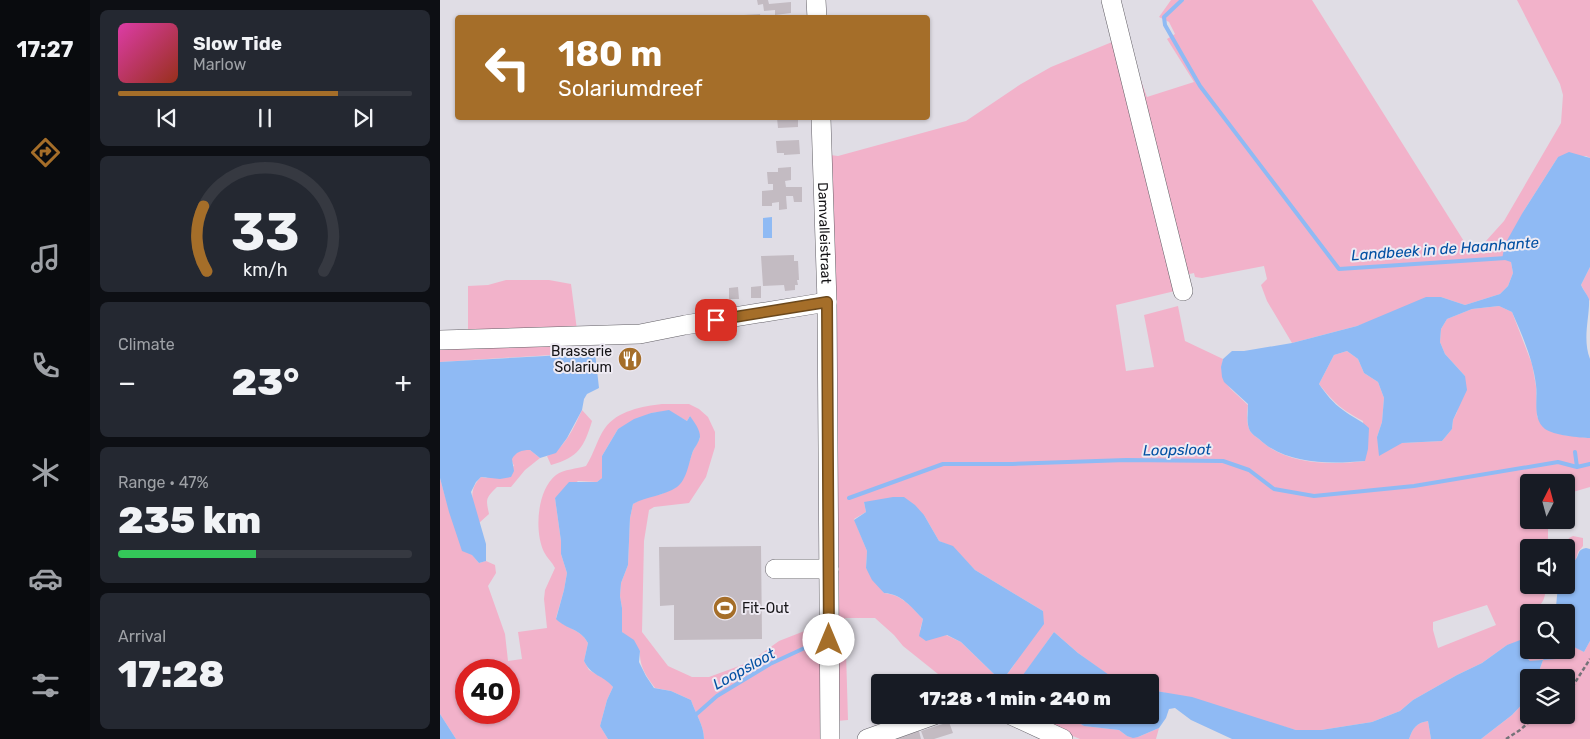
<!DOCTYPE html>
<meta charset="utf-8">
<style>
body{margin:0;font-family:Rubik,sans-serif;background:#242831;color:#f1f3f6;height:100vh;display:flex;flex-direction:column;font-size:19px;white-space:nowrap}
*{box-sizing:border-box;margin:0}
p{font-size:16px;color:#9ea1a6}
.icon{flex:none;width:28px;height:28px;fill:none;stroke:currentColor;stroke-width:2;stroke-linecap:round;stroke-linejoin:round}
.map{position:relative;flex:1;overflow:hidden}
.drawer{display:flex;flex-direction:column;gap:10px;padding:10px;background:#0d0f14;width:350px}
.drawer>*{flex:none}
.top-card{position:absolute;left:15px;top:15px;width:475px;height:105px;border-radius:5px;box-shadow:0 1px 4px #0004;background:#a56e29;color:#fff;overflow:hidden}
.needle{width:32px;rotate:6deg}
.controls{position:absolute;left:1080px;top:474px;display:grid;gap:10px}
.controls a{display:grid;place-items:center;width:55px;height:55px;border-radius:5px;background:#171b24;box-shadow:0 1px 4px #0004;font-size:25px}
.speed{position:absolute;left:15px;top:659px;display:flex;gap:10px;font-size:25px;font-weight:700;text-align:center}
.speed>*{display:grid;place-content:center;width:65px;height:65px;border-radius:50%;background:#171b24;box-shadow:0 1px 4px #0004;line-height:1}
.speed .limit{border:8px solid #d22;background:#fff;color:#111}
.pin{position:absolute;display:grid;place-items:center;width:42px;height:42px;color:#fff;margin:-21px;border-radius:10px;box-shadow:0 2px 8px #0006}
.me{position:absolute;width:55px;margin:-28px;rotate:0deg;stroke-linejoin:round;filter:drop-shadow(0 0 4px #0008)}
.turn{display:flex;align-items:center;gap:18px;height:105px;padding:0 20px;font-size:22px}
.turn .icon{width:65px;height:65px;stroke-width:2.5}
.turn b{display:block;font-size:35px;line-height:42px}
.big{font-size:38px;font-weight:800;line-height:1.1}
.drawer .card{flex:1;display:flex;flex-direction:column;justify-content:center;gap:8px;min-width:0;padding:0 18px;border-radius:8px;background:#242831}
.drawer .dial{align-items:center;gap:0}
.dial svg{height:130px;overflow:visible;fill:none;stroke:#363941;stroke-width:7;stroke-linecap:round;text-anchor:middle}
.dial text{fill:#f1f3f6;stroke:none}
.song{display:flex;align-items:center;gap:15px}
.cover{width:60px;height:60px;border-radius:8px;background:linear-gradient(135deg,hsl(320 70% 55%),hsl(10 70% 35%))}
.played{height:5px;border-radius:2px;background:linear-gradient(90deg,#a56e29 75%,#363941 75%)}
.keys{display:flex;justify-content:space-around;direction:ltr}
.heat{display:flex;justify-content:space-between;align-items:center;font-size:28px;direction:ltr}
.charge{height:8px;border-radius:4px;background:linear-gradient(90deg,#34c759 47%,#363941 0)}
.trip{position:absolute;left:431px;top:674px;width:288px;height:50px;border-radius:5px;background:#171b24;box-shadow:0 1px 4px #0004;font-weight:800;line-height:50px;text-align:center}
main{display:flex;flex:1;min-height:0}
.dock{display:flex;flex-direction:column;width:90px;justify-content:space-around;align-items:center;background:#090b0e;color:#9ea1a6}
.dock .icon{width:35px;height:35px}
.dock .current{color:#a56e29}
.dock b{font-size:22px;color:#f1f3f6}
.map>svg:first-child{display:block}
.green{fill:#f2b2ca;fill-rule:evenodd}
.water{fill:#8fbaf4}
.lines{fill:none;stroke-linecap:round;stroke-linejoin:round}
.stream{stroke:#8fbaf4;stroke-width:4}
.building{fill:#c3bbc2}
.minor-casing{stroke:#636067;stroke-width:20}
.path{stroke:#747278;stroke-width:2.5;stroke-dasharray:4 2.5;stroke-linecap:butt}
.minor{stroke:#fff;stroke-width:19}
.route-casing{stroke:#6b481b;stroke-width:12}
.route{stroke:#a56e29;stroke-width:9}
.labels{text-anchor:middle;stroke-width:4;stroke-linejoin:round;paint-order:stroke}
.street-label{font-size:14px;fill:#151417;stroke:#eeeaf3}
.poi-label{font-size:14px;fill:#151417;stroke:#eeeaf3;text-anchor:end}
.water-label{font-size:15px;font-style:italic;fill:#0250a3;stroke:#eeeaf3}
</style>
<main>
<nav class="dock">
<b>17:27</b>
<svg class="icon current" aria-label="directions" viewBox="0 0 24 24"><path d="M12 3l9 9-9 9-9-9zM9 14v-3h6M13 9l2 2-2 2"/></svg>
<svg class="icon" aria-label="music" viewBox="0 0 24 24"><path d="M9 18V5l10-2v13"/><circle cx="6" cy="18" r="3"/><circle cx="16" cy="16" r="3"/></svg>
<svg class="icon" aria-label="phone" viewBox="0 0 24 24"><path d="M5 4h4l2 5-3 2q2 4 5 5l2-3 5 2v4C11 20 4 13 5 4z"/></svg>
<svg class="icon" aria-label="climate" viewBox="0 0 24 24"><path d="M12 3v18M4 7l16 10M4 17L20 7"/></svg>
<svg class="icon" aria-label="car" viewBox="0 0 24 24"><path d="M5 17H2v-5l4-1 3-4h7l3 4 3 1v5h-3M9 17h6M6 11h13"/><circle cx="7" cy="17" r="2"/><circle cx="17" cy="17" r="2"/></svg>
<svg class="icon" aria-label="filters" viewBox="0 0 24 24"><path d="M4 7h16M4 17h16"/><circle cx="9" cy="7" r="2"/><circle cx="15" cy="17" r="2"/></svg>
</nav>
<section class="drawer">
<div class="card">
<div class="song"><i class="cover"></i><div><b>Slow Tide</b><p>Marlow</p></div></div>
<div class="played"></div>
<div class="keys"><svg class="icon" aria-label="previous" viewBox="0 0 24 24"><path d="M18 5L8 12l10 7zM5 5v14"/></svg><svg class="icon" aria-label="pause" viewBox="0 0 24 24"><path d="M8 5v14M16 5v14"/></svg><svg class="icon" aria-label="next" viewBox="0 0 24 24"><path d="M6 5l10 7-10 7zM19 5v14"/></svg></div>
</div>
<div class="card dial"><svg viewBox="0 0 100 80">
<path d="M14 69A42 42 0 1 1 86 69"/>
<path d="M14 69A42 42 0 0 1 12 29" stroke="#a56e29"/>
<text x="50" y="56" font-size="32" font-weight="700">33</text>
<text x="50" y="72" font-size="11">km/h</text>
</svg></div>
<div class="card"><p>Climate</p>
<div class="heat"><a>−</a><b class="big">23°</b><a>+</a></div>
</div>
<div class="card"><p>Range · 47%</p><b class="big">235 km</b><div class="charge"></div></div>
<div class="card"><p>Arrival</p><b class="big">17:28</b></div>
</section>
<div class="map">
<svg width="1150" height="739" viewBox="0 0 1150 739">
<rect width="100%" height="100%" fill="#e0dde5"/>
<path class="green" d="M731,0H872L1032,254L1036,252L1064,221L1121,123L1123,95L1120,84L1077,0H1150V158L1146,156L1118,157L1083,212L1071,262L1073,273L1068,286L1060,294L1025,305L1001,297L917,326L852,343L827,301L821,285L827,279L824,266L762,278L755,277L754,273L745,275L735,291L676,305L686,371L714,367L704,315L738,306L745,341L783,359C777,382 793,390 808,405C807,413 806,423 810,431C812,434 816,437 819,439C846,465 890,465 925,461L923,421C902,410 893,402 879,384L894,355L907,351L918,359L924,373L938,382L944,398L942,422L937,437L962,443L1002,441L1012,429L1013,420L1017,412L1025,376L1005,354L1000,342L1001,329L1007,319L1032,309L1059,306L1072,312L1092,364L1096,386L1097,417L1123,435L1150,438V487L1126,494V482H1089V520H1108V547L1089,548V585H1106C1105,599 1104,605 1090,611L1087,620L1089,621V650H1110L1104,659H1116L1124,650H1126V642L1144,652L1150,641V739H1041L1072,715L1089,697V715H1126V678L1097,677L1103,660L1090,661L1085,656L1086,644L1067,645L1042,663L1017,675L973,700L960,711L932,722L881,730H856L722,692L710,690V682H679L675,680L638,653L614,632L580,680L586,682H508L463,646L454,635L435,618H405L408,720L397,721L390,155L398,156L526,121L581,84L611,67L677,40L691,82L701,81L707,97L754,82L727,39L735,34L729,22L719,17ZM424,502L484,515L499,541L513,547L535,570L603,611L574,665L565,677L556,676L521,642L506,635L501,636L480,630L483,619C471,606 462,595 444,593L426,568L427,551L414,519L426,512ZM1047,605L1056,625L998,648L993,630V622Z
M1150,267V301L1141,285Z
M66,280H109L131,284L137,330L28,334V286L48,285Z
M125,341L127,354L0,362V344Z
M222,404H249L259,409L268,417L275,432V447L266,477L249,503L214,507L209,510L204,541L202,632L228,666L252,677H269L310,662L339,641L367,630L384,625V739H264C264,725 255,713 251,700L231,691L215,688C206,676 199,666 200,651L182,632V608L180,596L181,583L188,565L190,518L193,504L203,498L222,494L245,474L253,451L260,438L250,416L247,421L229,411L211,413L178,429L162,456V478L157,482L138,481L115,498L121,541V554L127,573L124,590L116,618C127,630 140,628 148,643L144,661L149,670L168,681L173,687L167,700L160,726L168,739H16L0,714V478C8,508 18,540 39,563L46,561L55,565L56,573L48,586L65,634L68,661L82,659L78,632L107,628L104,599L105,590L115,568C112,562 107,558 104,552C94,531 97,490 116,475C124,469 137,469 146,466C154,454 157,439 165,428C177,411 203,406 222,404ZM26,670H69V712H26Z
M142,410L152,421C144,447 139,457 111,465L107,456C125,449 134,427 142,410Z
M83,450H90L100,458L85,470L71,487H57C45,499 46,499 49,514L39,523C34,505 26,492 41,477L46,478L74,466L71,459L75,453Z
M1133,536L1143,538V546L1138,552L1136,559L1126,567V548H1124L1129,538Z
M582,715H626L644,726L679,730L687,736L698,737L719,728L716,739H640Z
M988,721L991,739H969C973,728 976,723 988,721Z"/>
<path class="water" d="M1129,152L1150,158V267L1141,285C1143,290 1147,294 1149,299C1150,316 1142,339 1150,359V438C1140,438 1113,435 1105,429C1092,419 1098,399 1096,385C1093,359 1082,335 1072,312L1059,306L1032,309L1007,319L1001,329L1000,342L1005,354L1025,376L1027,390L1013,420L1012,429L1002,441L962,443L939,456L937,437L942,422L944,398L938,382L924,373L918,359L907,351L894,355L879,384C886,394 893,403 903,410C912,417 921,420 929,428L928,449L925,461C890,464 846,465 819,439C816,437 812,434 810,431C806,423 808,413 808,404L784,382L782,377L781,367L783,359L792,351H804L852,343L917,326L986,297H1001L1025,305L1060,294L1068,286L1073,273L1071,262L1062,259L1065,244L1083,212L1118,157Z
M332,217V238H323V218Z
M155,352L159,388L147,394L144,399L142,410L127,438L116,453L100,458L90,450C81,450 76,452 72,459L74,471L71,477L60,479L41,477L36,482L31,492L46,544V561L39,563L32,555L22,551L9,512L0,478V362L105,356Z
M229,410L247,421L250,416C254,422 260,429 260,437C259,442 255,447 253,451C249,461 247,480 237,487C224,496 207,496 193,504L190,518L188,565L181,583L180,596L182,608V632L194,640L200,651L199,662L206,676L214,688L231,691L251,700C255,713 264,725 264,739H168L160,726L167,700L173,687C162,674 152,677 144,661L148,643C140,628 127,630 116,619L124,590L127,573L121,554V541L115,498L129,482H157L162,478V456L178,429L194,419L211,413Z
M453,497H464L475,505L484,515L499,541L513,546L535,570L603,611L604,624L565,677L556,676L521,642L507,635L486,641L479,636L483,619C471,607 462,594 444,593L432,580L426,568L427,551L414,520L426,512L424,502Z
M1146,548L1150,549V641L1144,652L1126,643V612H1114L1116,607L1118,585H1126V567C1129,565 1134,562 1136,559C1140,553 1137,550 1146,548Z
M614,632L638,653L679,682H586L580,679Z
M1083,639L1086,644L1085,656L1090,661L1103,660L1110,650H1124L1116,659L1103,660L1097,677L1089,678V697L1072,715L1041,739H991L988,721C976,723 973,728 969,739H792L751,720L735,708L729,709L726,718L719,728L698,737L693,738L687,736L679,730L644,726L626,715H710V690L752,697L856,730H881L932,722L960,711L973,700L1017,675L1042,663L1067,645Z
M0,714L16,739H0Z"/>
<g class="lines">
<path class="stream" d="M742,0L724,17L725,25L760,86L899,269L1066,258
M1135,452L1137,467
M409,498L503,464H572L686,460L783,461L809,470L834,489L874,496L974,486L1118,462L1137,467L1150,464
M252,718L277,696L330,664L371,645"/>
</g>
<path class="building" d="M317,0H328L329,4L351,2V13L335,15V10L324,11L323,4L318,5Z
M320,14L321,18H304V15Z
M337,118H358V127L338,128Z
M359,140L360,154L344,155V153H337L336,141Z
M351,167V180L345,181L346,187H362V202H354L353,196H346L347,209L339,210V202L332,203V206H322V191L333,190V184H328L327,172H338V168Z
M354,255V261H358L359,280H357L358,285H355V290L345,291L344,285L323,286L321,256Z
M321,286V298H311V287Z
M298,287L299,299H289V288Z
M321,546L322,639L234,640V605L220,606L219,547Z
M509,722L513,733L494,739H484L481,731Z
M479,731L481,739H454Z"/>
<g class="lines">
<g class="minor-casing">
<g id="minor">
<path d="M376,0L377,18"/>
<path d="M671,0L743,291"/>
<path id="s1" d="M381,118L387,302L390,739"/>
<path d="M0,340L200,334L245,325L387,302"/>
<path d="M335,569H389"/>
<path d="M571,715L623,739"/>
<path d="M427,739L494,715"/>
</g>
</g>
<path class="path" d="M1126,690L1134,684L1150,659
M1066,739L1080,730L1097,715"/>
<use href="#minor" class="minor"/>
</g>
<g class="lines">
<g class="route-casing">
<path id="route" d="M276,320L387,302L389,640"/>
</g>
<use href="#route" class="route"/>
</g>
<defs>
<g id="restaurant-disc" transform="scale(1.25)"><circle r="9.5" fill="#a56e29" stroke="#eeeaf3"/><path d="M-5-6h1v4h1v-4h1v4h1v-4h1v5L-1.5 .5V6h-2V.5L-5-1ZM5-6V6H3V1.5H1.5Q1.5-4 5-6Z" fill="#fff"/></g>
<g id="stadium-disc" transform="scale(1.25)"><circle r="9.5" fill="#a56e29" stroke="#eeeaf3"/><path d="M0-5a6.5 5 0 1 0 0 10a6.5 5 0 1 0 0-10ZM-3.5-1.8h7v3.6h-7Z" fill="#fff"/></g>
</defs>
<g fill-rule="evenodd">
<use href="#restaurant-disc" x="190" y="359"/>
<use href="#stadium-disc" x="285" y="608"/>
</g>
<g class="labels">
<g class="street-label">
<text dy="5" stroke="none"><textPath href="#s1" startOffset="115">Damvalleistraat</textPath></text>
</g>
<g class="poi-label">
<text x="172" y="356">Brasserie<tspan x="172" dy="16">Solarium</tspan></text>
<text x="302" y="613" text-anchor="start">Fit-Out</text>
</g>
<g class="water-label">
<text transform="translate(1005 249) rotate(-4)" y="5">Landbeek in de Haanhante</text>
<text transform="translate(737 450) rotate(-1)" y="5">Loopsloot</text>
<text transform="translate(304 669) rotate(-29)" y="5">Loopsloot</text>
</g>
</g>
</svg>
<div class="controls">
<a><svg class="needle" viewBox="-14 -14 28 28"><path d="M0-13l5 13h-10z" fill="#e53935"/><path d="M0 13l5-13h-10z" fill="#9ea1a6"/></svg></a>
<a><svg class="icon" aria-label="sound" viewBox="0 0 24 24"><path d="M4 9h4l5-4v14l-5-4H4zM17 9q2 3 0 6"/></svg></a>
<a><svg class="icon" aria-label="search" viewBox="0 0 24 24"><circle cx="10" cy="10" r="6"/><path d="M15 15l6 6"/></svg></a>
<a><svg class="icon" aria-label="layers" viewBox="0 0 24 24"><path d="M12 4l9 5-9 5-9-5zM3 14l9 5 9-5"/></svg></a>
</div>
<div class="speed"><div class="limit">40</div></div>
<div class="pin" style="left:276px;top:320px;background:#d93025"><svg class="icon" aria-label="arrive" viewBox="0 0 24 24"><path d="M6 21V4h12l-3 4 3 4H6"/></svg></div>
<svg class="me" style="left:389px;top:640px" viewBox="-20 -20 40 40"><circle r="19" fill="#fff"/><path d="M0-13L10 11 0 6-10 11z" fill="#a56e29"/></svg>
<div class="trip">17:28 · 1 min · 240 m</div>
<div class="top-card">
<div class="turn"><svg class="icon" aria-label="left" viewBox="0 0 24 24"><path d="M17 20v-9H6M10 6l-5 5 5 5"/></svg><div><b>180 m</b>Solariumdreef</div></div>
</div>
</div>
</main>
